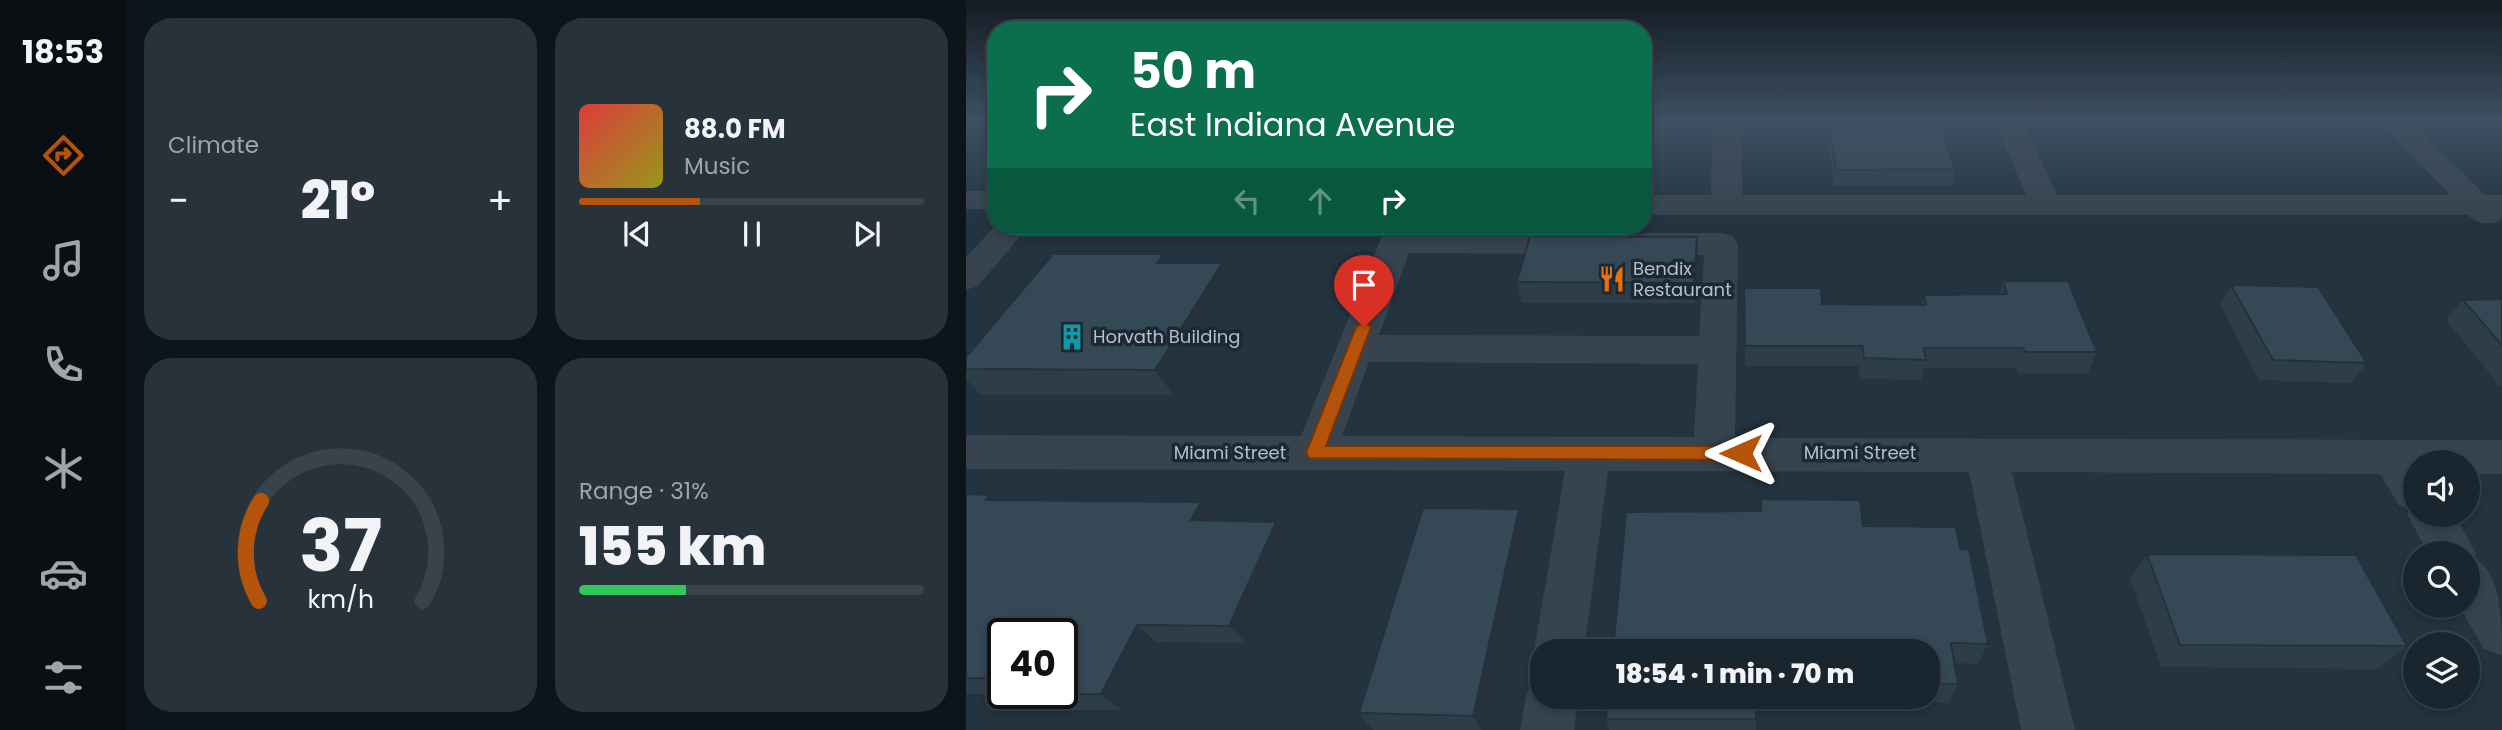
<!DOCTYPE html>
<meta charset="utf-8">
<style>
body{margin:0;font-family:Poppins,sans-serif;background:#27323b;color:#f1f3f6;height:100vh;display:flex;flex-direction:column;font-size:26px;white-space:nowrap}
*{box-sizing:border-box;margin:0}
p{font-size:23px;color:#9fa5aa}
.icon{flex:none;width:38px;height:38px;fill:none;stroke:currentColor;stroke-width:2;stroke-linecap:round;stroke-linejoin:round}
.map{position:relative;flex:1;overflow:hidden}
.details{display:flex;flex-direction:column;gap:18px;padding:18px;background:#0e151a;width:840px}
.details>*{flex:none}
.banner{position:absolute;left:21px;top:21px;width:665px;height:214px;border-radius:28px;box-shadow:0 4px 10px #0003,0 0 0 2px #38434b;background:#0b6e4f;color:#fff;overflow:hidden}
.tools{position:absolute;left:1437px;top:450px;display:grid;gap:14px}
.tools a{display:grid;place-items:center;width:77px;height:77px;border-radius:50%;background:#1a262f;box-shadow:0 4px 10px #0003,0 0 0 2px #38434b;font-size:35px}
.speed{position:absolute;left:21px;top:618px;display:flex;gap:14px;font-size:35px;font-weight:700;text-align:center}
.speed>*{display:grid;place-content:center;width:91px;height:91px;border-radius:50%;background:#1a262f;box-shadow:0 4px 10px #0003,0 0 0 2px #38434b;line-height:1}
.speed .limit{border:4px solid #111;border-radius:10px;background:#fff;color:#111}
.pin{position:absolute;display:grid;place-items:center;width:60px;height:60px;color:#fff;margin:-72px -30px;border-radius:50% 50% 50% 0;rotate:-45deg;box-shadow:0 0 7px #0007}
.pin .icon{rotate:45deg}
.me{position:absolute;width:77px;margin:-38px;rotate:270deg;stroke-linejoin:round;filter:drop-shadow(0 0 5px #0008)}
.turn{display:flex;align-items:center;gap:24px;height:147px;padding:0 28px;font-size:32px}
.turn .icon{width:91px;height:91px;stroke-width:2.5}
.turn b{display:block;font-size:49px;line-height:60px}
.lanes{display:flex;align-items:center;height:66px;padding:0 28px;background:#0003;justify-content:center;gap:35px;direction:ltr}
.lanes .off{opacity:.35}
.big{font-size:52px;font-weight:800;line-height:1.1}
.details .widget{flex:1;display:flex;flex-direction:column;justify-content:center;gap:10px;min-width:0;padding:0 24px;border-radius:28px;background:#27323b}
.details .dial{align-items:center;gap:0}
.dial svg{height:182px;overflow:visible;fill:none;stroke:#38434b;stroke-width:7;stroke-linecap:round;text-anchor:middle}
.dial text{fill:#f1f3f6;stroke:none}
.song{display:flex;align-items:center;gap:21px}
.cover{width:84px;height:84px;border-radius:10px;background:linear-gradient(135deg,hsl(0 70% 55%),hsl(60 70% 35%))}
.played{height:7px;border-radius:4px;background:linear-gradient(90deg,#b45309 35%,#38434b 35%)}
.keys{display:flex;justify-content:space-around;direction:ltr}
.heat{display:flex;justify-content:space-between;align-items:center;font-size:38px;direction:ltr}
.charge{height:10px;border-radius:5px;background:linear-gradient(90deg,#34c759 31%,#38434b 0)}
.details .tiles{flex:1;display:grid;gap:18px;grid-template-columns:repeat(2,1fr)}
.trip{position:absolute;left:564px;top:639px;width:410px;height:70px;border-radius:28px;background:#1a262f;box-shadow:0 4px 10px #0003,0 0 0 2px #38434b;font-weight:800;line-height:70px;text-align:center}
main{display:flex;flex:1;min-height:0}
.tabs{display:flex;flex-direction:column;width:126px;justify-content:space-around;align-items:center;background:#0a0f13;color:#9fa5aa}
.tabs .icon{width:49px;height:49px}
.tabs .active{color:#b45309}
.tabs b{font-size:32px;color:#f1f3f6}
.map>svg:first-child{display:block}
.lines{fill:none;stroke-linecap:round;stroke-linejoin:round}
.minor{fill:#37444f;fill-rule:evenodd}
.wall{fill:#2e3e49;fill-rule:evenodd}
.shaded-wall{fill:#25323c}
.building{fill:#354855;stroke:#25323c;stroke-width:2}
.route{fill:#b45309;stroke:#753606;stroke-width:2}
.labels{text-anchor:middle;stroke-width:7;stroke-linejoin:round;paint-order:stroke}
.poi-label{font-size:18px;fill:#b3bfca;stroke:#1c2934;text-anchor:start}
.street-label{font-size:18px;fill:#b3bfca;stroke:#1c2934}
</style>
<main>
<nav class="tabs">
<b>18:53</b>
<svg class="icon active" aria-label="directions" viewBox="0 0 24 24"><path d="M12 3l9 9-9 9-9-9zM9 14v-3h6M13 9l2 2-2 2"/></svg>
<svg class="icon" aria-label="music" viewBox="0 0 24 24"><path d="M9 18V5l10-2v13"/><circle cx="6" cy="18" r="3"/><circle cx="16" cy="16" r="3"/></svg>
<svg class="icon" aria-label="phone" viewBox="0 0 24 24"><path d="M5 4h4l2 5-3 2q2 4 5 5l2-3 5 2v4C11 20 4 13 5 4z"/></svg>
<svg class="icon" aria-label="climate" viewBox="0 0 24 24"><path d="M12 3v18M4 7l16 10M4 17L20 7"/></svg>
<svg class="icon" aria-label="car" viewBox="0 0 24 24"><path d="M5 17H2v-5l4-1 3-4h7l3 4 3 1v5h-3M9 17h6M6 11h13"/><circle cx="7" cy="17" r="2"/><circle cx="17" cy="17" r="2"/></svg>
<svg class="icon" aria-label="filters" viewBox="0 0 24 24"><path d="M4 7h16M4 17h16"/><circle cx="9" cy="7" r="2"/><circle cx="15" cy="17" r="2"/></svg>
</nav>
<section class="details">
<div class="tiles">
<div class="widget"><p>Climate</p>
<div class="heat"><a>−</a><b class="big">21°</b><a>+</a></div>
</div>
<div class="widget">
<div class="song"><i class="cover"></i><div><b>88.0 FM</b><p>Music</p></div></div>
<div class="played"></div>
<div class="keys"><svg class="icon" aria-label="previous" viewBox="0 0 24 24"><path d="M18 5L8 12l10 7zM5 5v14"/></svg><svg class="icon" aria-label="pause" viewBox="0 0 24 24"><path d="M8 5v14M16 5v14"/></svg><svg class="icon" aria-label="next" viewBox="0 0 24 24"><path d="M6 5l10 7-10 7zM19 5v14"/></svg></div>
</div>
<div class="widget dial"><svg viewBox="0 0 100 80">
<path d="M14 69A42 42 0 1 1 86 69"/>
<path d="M14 69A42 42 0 0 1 15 25" stroke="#b45309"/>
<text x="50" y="56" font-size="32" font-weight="700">37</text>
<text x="50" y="72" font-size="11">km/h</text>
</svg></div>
<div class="widget"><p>Range · 31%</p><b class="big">155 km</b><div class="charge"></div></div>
</div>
</section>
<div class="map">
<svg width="1536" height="730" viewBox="0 0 1536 730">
<rect width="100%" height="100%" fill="#23333f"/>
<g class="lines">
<path class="minor" d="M746,120H774L777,195H1060L1028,120H1056L1091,195H1484L1412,120H1442L1519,195H1536V217L1532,222C1519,225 1512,224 1502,215H677V195H745Z
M0,191H30V209H0Z
M30,225L63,226L12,286L0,290V257Z
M420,226H452L450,232H613L625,236L630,243L625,250L613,254L443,253L413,335L733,336L738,255H680L668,252L663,244L668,236L680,233H755L767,236L772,244L769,438L1536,440V474H1502V462H1449V514H1488L1510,553L1508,558C1536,572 1536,623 1536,655L1518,649L1493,606H1502V553H1462L1441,514L1443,509L1433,506L1414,474L1046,472L1109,730H1055L1003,472L642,471L618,651H576V668L568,651L599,471L0,469V435L335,436ZM403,362L732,364L728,437L376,436Z
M576,674V696H612L608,730H554L560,696L567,678Z"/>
</g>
<path class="wall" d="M776,120H973L989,169L986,185L868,186L861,135H777Z
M732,258L729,303H556L551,282Z
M204,263L270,289L208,395H15L0,379V357Z
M1037,281L1131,352L1122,373H1052L1050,368H958L955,380L894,379L893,366H779L778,288L856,304L955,305L958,295L1033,294Z
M1265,285L1401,363L1385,383L1293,380L1254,305Z
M1536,299V385H1533L1480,320L1497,300Z
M0,494L29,500L235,502L250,520L323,541L280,643L190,642L156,710H108L85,695L0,694ZM37,634H96V693H37Z
M795,499L994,549L1022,644L1012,664L989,663L992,684L983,703L864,701L863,703H790V730H643L640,719L642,696H961V651L795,511Z
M553,509L561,534L520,730H407L393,713Z
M1181,554L1441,646L1411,669L1195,667L1164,578Z"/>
<path class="shaded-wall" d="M731,237L732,258L729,303L728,283Z
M198,254L214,280L191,263Z
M256,263L270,289L208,395L189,370Z
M24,495L45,514L20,500Z
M235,502L250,521L225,520Z
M553,509L561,534L520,730H515L507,716Z
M310,522L323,541L280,643L263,626Z
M171,625L190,642L156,710L135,694Z"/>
<path class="building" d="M863,120H973L989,169L870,170Z
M564,236L731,237L728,283L551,282Z
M87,254H198L191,263H256L189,370L0,369V357Z
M1037,281H1102L1131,352H1059L1057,348H958L960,360L898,358L896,346H779L778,288H855L856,304L960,305L958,295L1041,294Z
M1265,285L1352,287L1401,363L1307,360Z
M1536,299V345L1497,300Z
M0,494L24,495L20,500L235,502L225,520L310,522L263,626L171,625L135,694H84L85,693H96V634H37V678H0Z
M795,499L894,500L897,526L990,527L994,549H1003L1022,644L985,643L992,684H961V651H647L660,512L795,511Z
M457,508L553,509L507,716L393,713Z
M1181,554L1390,555L1441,646L1214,645Z
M642,696H790V719H640Z"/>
<linearGradient id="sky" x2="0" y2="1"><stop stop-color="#131c23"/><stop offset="0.54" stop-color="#3f5063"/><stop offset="1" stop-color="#3f5063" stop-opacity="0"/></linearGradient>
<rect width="1536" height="222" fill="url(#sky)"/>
<path class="route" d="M398,321L405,327L360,446H775L781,448L784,453L781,458L775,460L343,458L340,453L390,327Z"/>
<defs>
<g id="restaurant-bare" transform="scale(2.1)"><path d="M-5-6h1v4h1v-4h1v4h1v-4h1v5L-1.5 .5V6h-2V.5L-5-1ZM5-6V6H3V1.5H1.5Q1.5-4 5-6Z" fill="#e8710a" stroke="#1c2934" stroke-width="2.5" paint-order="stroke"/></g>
<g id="building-bare" transform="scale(2.1)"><path d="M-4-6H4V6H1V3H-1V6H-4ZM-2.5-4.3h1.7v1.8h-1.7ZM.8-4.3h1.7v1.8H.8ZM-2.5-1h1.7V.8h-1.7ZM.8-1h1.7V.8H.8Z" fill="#0f9aa8" stroke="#1c2934" stroke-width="2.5" paint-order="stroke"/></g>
</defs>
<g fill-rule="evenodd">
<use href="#restaurant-bare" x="646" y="279"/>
<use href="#building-bare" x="106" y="337"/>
</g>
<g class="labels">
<g class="poi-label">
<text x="667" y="275">Bendix<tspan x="667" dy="21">Restaurant</tspan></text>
<text x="127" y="343">Horvath Building</text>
</g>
<g class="street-label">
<text x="264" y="459">Miami Street</text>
<text x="894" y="459">Miami Street</text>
</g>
</g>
</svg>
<div class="tools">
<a><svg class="icon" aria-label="sound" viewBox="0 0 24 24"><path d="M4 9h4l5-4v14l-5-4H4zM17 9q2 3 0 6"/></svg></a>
<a><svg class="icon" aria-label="search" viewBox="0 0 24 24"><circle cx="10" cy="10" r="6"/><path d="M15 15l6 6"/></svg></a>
<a><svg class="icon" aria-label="layers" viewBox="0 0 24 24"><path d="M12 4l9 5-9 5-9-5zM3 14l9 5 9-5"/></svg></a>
</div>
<div class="speed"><div class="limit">40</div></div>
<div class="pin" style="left:398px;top:327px;background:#d93025"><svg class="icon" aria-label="arrive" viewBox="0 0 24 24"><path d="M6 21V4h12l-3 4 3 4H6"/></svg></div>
<svg class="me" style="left:775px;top:453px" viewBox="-20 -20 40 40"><path d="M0-17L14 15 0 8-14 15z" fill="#b45309" stroke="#fff" stroke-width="4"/></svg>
<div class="trip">18:54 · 1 min · 70 m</div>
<div class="banner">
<div class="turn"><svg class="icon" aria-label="right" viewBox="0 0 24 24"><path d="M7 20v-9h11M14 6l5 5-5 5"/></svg><div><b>50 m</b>East Indiana Avenue</div></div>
<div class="lanes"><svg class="icon off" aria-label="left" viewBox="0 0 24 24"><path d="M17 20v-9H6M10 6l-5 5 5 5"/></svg><svg class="icon off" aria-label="ahead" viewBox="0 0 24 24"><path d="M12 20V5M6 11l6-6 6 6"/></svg><svg class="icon" aria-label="right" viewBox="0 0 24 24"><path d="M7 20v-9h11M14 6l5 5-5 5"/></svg></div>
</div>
</div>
</main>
